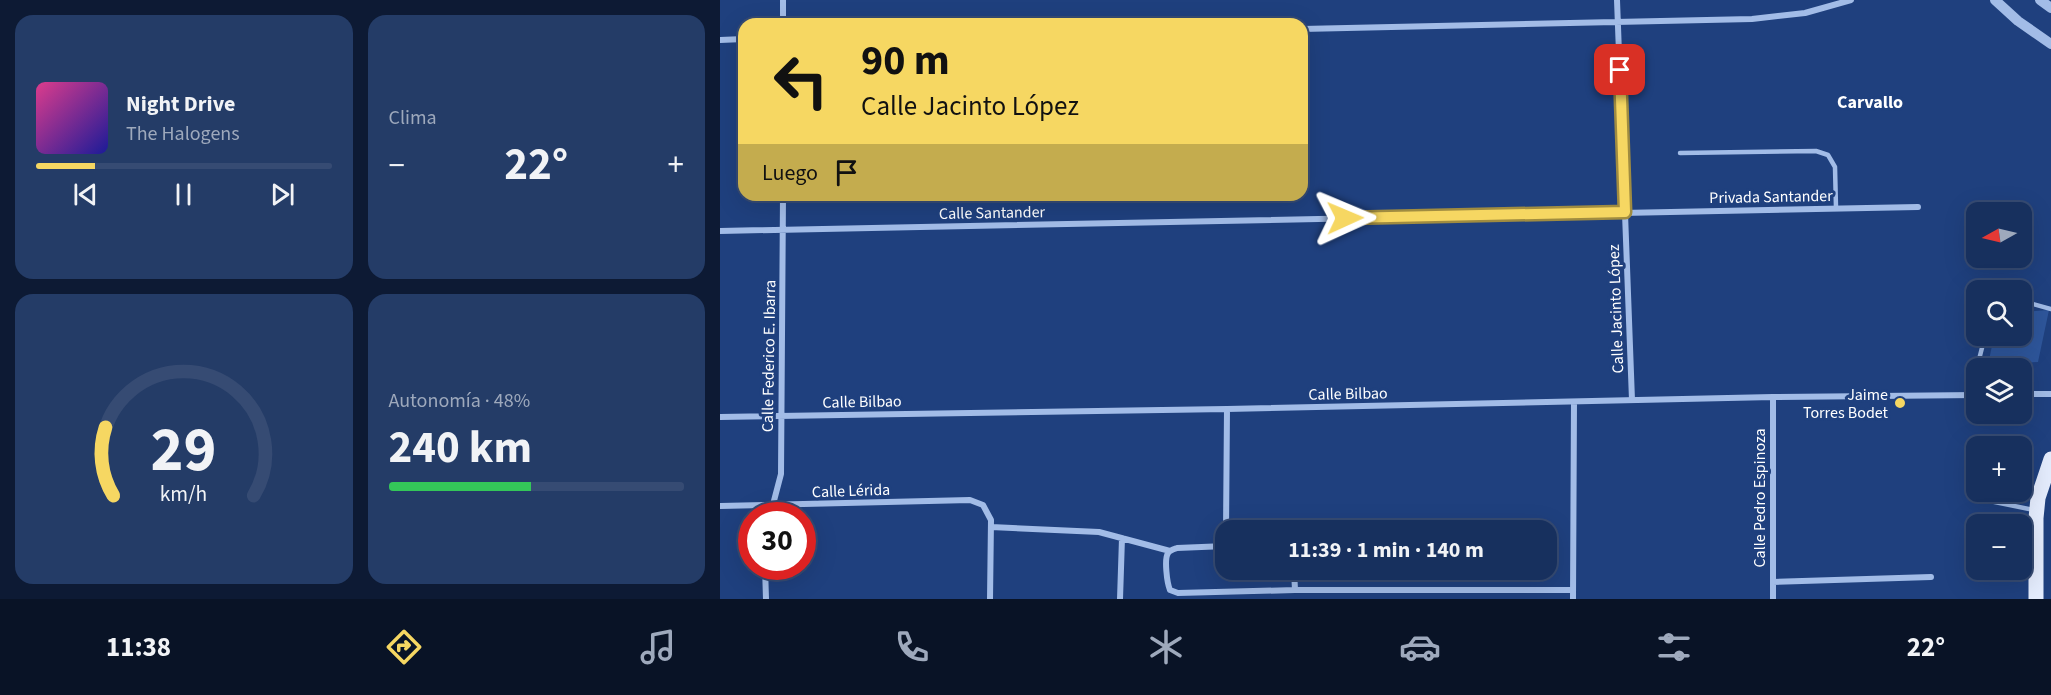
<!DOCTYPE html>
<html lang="es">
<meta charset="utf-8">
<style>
body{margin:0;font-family:"Source Sans 3",sans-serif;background:#243c67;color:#f1f3f6;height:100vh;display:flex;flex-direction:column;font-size:22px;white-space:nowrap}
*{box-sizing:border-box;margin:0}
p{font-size:20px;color:#9ea9bc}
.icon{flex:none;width:33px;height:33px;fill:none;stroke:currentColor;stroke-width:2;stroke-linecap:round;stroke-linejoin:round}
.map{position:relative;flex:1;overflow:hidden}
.panel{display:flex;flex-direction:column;gap:15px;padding:15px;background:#0d1a34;width:720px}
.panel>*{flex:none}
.top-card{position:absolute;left:18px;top:18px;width:570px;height:183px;border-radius:18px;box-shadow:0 6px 24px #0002,0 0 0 2px #364b73;background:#f6d762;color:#111;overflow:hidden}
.needle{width:39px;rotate:262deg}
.tools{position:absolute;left:1246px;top:202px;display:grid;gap:12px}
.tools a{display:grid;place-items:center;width:66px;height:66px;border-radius:12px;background:#17305e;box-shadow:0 6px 24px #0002,0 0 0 2px #364b73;font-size:30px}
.speed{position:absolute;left:18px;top:502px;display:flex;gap:12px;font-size:30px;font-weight:700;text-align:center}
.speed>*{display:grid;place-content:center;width:78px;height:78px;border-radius:50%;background:#17305e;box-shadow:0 6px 24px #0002,0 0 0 2px #364b73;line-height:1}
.speed .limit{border:9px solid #d22;background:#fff;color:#111}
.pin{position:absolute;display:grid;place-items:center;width:51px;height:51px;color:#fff;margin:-26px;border-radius:12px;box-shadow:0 3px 9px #0006}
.me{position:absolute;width:66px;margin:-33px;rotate:89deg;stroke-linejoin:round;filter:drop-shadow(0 0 4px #0008)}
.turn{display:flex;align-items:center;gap:21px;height:126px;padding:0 24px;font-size:27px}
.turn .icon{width:78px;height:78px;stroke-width:2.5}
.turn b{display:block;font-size:42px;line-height:51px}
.then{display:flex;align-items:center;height:57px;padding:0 24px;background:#0003;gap:12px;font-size:22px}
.big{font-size:45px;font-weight:700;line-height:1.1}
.panel .tile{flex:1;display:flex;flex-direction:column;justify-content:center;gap:9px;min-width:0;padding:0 21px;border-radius:18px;background:#243c67}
.panel .dial{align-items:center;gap:0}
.dial svg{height:156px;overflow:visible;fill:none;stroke:#364b73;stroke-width:7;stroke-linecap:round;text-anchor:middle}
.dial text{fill:#f1f3f6;stroke:none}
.song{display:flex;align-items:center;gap:18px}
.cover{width:72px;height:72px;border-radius:9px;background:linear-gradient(135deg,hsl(330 70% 55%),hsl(240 70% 35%))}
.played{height:6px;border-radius:3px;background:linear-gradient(90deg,#f6d762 20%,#364b73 20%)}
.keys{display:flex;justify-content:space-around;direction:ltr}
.heat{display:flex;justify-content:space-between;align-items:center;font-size:33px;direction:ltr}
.charge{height:9px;border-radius:4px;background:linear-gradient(90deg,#34c759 48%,#364b73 0)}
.panel .tiles{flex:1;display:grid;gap:15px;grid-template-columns:repeat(2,1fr)}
.trip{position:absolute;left:495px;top:520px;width:342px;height:60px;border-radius:18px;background:#17305e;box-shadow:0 6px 24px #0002,0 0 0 2px #364b73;font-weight:700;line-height:60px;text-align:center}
.dock{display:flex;height:96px;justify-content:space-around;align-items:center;background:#091326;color:#9ea9bc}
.dock .icon{width:42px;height:42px}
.dock .selected{color:#f6d762}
.dock b{font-size:27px;color:#f1f3f6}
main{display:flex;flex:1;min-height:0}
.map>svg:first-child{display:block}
.building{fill:#2e569b}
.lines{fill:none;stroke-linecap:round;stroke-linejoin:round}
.service{stroke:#a2bce7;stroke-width:4.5}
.minor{stroke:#a2bce7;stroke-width:6}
.tertiary{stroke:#a2bce7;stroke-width:10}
.primary{stroke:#e4ecfd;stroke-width:15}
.route-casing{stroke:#a08c40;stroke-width:15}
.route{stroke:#f6d762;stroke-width:10}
.poi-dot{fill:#f6d762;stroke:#1f407e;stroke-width:2}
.labels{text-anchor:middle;stroke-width:6;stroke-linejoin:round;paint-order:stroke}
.street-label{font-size:16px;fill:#fff;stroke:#1f407e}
.poi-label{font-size:16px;fill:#fff;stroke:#1f407e;text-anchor:end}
.neighbourhood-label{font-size:18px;font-weight:bold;fill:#fff;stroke:#1f407e}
</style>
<main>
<section class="panel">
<div class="tiles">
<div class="tile">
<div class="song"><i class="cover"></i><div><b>Night Drive</b><p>The Halogens</p></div></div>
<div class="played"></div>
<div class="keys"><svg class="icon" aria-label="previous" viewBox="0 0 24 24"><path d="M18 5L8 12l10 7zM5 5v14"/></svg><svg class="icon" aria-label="pause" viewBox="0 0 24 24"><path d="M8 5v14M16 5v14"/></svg><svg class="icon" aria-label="next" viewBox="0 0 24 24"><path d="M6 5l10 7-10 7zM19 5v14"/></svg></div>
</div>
<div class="tile"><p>Clima</p>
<div class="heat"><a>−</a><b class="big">22°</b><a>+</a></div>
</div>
<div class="tile dial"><svg viewBox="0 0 100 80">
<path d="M14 69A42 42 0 1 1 86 69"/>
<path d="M14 69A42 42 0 0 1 10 34" stroke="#f6d762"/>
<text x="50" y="56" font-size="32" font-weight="700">29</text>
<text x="50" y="72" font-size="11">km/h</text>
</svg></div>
<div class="tile"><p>Autonomía · 48%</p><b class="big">240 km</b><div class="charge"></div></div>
</div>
</section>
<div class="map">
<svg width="1331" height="599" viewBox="0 0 1331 599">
<rect width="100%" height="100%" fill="#1f407e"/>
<path class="building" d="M1329,310L1318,362L1268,365L1274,336H1302V312Z"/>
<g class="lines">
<path class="service" d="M960,153L1096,151L1108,155L1115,167L1116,208
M1302,301L1331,309
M1250,395L1265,336
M1250,497L1314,510
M1252,562H1257
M1302,562H1313"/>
<path class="minor" d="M63,0V24
M897,0L912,400
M582,29L1032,19L1085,13L1131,0
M0,40L24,39
M0,231L1198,207
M1302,394H1331
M1053,397V599
M0,417L507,409L1053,397L1257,395
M0,506L250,500L263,505L271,520L270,599
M50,516L61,474L63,195
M271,527L379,532L450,551
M506,531L507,409
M506,541V546L457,548C454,549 450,550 448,553C444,559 447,583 450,590L458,593L575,590H853
M45,567L46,599
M574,570L575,590
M1053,582L1211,577
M400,599L402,538
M853,599L854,402"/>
<path class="tertiary" d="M1275,0L1298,21L1331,44
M1320,0L1331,8"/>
<path class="primary" d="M1316,599V518L1318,498L1331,459"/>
</g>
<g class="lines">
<g class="route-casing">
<path id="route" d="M625,218L905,212L900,70"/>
</g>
<use href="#route" class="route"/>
</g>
<circle class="poi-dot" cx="1180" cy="403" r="6"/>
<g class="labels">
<g class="street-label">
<text transform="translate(1051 196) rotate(-1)" y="6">Privada Santander</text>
<text transform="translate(272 212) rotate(-1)" y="6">Calle Santander</text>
<text transform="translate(895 309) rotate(-92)" y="6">Calle Jacinto López</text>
<text transform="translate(48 356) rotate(-89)" y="6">Calle Federico E. Ibarra</text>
<text transform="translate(628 393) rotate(-1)" y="6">Calle Bilbao</text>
<text transform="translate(142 401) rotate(-1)" y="6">Calle Bilbao</text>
<text transform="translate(131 490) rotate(-2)" y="6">Calle Lérida</text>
<text transform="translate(1039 498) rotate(-90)" y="6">Calle Pedro Espinoza</text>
</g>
<g class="poi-label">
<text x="1168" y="400">Jaime<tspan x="1168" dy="18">Torres Bodet</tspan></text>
</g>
<g class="neighbourhood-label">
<text x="1150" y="108">Carvallo</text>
</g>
</g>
</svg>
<div class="tools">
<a><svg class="needle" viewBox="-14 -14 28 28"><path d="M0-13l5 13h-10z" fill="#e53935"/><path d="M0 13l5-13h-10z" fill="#9ea9bc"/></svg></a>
<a><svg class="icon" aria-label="search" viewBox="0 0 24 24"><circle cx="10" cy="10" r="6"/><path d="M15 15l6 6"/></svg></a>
<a><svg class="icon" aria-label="layers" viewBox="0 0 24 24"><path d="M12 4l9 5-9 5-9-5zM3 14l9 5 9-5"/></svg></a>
<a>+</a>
<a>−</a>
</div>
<div class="speed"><div class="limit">30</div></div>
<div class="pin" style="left:900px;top:70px;background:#d93025"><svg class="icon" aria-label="arrive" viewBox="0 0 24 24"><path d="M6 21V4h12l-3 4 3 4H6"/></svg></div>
<svg class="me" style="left:625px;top:218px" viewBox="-20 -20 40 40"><path d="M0-17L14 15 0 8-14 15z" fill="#f6d762" stroke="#fff" stroke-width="4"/></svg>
<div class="trip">11:39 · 1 min · 140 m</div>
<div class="top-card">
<div class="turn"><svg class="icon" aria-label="left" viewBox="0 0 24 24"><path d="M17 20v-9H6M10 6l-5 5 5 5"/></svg><div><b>90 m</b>Calle Jacinto López</div></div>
<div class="then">Luego<svg class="icon" aria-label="arrive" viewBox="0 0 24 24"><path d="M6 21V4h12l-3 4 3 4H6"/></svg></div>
</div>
</div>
</main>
<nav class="dock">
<b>11:38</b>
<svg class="icon selected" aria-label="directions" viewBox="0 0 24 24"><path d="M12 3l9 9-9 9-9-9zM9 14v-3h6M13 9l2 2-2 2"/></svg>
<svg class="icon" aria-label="music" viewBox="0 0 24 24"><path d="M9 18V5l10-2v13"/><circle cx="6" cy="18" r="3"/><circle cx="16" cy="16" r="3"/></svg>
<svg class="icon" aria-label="phone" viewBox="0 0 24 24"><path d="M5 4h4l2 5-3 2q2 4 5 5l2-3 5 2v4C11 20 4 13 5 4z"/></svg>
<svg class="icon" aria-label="climate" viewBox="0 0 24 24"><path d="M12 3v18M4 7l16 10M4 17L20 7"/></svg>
<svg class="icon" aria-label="car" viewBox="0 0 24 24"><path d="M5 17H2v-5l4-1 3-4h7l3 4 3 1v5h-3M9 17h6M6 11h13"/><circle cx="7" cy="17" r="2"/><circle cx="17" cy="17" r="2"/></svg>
<svg class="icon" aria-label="filters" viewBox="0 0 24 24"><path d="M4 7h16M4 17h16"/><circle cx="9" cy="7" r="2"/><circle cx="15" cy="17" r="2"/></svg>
<b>22°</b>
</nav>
